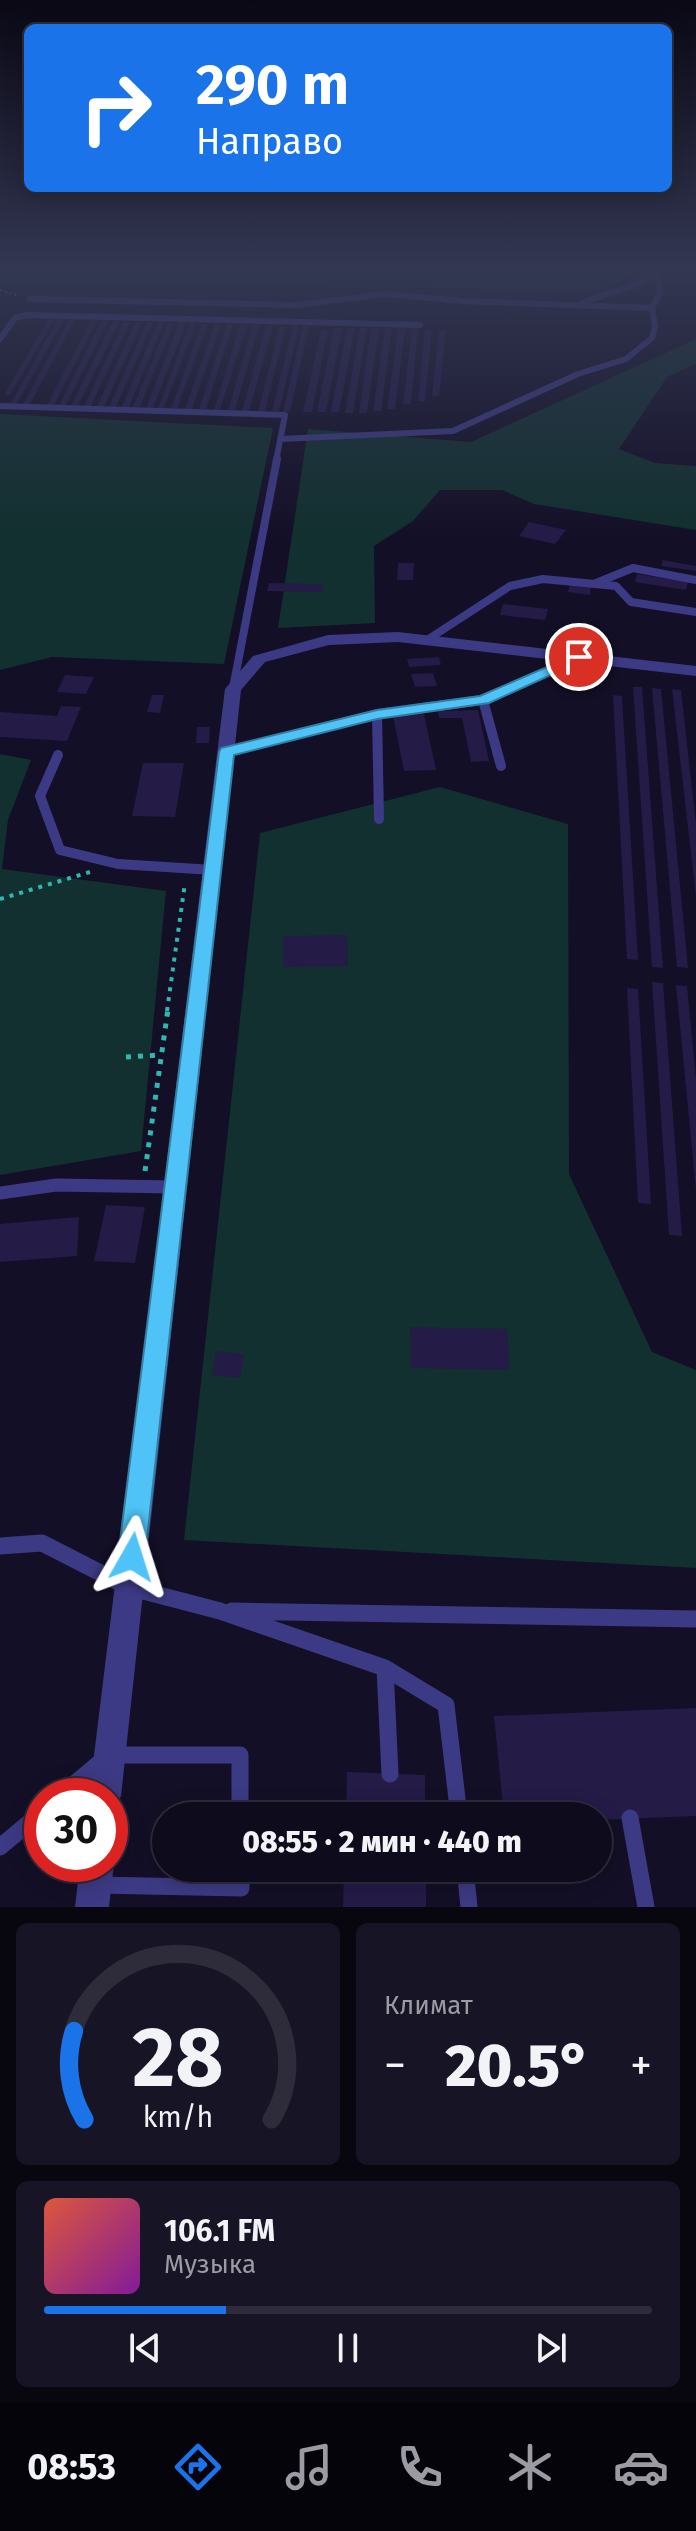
<!DOCTYPE html>
<html lang="ru">
<meta charset="utf-8">
<style>
body{margin:0;font-family:"Fira Sans",sans-serif;background:#171425;color:#f1f3f6;height:100vh;display:flex;flex-direction:column;font-size:30px;white-space:nowrap}
*{box-sizing:border-box;margin:0}
p{font-size:26px;color:#9b9ba3}
.icon{flex:none;width:44px;height:44px;fill:none;stroke:currentColor;stroke-width:2;stroke-linecap:round;stroke-linejoin:round}
.map{position:relative;height:1907px;overflow:hidden}
.sheet{display:flex;flex-direction:column;gap:16px;padding:16px;background:#08060f;flex:1}
.sheet>*{flex:none}
.guide{position:absolute;left:24px;top:24px;width:648px;height:168px;border-radius:12px;box-shadow:0 4px 20px #0003,0 0 0 2px #2e2b3b;background:#1a73e8;color:#fff;overflow:hidden}
.speed{position:absolute;left:24px;top:1778px;display:flex;gap:16px;font-size:40px;font-weight:700;text-align:center}
.speed>*{display:grid;place-content:center;width:104px;height:104px;border-radius:50%;background:#0e0b1c;box-shadow:0 4px 20px #0003,0 0 0 2px #2e2b3b;line-height:1}
.speed .limit{border:12px solid #d22;background:#fff;color:#111}
.pin{position:absolute;display:grid;place-items:center;width:68px;height:68px;color:#fff;margin:-34px;border:4px solid #fff;border-radius:50%;box-shadow:0 2px 8px #0007}
.me{position:absolute;width:88px;margin:-44px;rotate:6deg;stroke-linejoin:round;filter:drop-shadow(0 0 6px #0008)}
.turn{display:flex;align-items:center;gap:28px;height:168px;padding:0 40px;font-size:36px}
.turn .icon{width:104px;height:104px;stroke-width:2.5}
.turn b{display:block;font-size:56px;line-height:68px}
.big{font-size:60px;font-weight:800;line-height:1.1}
.sheet .widget{flex:1;display:flex;flex-direction:column;justify-content:center;gap:12px;min-width:0;padding:0 28px;border-radius:12px;background:#171425}
.sheet .dial{align-items:center;gap:0}
.dial svg{height:208px;overflow:visible;fill:none;stroke:#2e2b3b;stroke-width:7;stroke-linecap:round;text-anchor:middle}
.dial text{fill:#f1f3f6;stroke:none}
.song{display:flex;align-items:center;gap:24px}
.cover{width:96px;height:96px;border-radius:12px;background:linear-gradient(135deg,hsl(10 70% 55%),hsl(290 70% 35%))}
.played{height:8px;border-radius:4px;background:linear-gradient(90deg,#1a73e8 30%,#2e2b3b 30%)}
.keys{display:flex;justify-content:space-around;direction:ltr}
.heat{display:flex;justify-content:space-between;align-items:center;font-size:44px;direction:ltr}
.sheet .tiles{flex:1;display:grid;gap:16px;grid-template-columns:1fr 1fr}
.widget:last-child{grid-column:span 2}
.trip{position:absolute;left:152px;top:1802px;width:460px;height:80px;border-radius:40px;background:#0e0b1c;box-shadow:0 4px 20px #0003,0 0 0 2px #2e2b3b;font-weight:800;line-height:80px;text-align:center}
.dock{display:flex;height:128px;justify-content:space-around;align-items:center;background:#06040b;color:#9b9ba3}
.dock .icon{width:56px;height:56px}
.dock .current{color:#1a73e8}
.dock b{font-size:36px;color:#f1f3f6}
.map>svg:first-child{display:block}
.green{fill:#12302f}
.building{fill:#241b47}
.lines{fill:none;stroke-linecap:round;stroke-linejoin:round}
.path-far2{stroke:#2fb8b0;stroke-width:2;stroke-dasharray:2 3;stroke-linecap:butt}
.path-far1{stroke:#2fb8b0;stroke-width:4;stroke-dasharray:4 6;stroke-linecap:butt}
.path{stroke:#2fb8b0;stroke-width:5;stroke-dasharray:5 7;stroke-linecap:butt}
.lane-far4{stroke:#3d3a85;stroke-width:6}
.lane-far3{stroke:#3d3a85;stroke-width:8}
.lane-far2{stroke:#3d3a85;stroke-width:10}
.lane-far1{stroke:#3d3a85;stroke-width:13}
.lane{stroke:#3d3a85;stroke-width:17}
.street{fill:#3d3a85;fill-rule:evenodd}
.route{fill:#4fc3f7;stroke:#337fa1;stroke-width:2}
</style>
<div class="map">
<svg width="696" height="1907" viewBox="0 0 696 1907">
<rect width="100%" height="100%" fill="#130f26"/>
<path class="green" d="M0,271H639L610,286L597,289L0,284Z
M696,339V364L667,377L619,449L655,463L696,466V530L534,504L502,490H440L413,521L374,546L375,623L278,628L308,429L471,442Z
M0,414L273,428L224,664L52,657L0,670Z
M0,754L31,760L8,820L2,869L166,891L141,1151L0,1175Z
M440,787L568,824L569,1174L652,1352L696,1370V1568L184,1540L260,833Z"/>
<path class="building" d="M48,319L54,320L10,395H4Z
M58,319L64,320L17,403H11Z
M69,320H75L30,404H23Z
M91,321H97L54,405H47Z
M102,321H108L66,405H59Z
M113,321L119,322L78,406H71Z
M124,322H130L91,406H84Z
M136,322H142L104,407L97,406Z
M147,322H153L116,407H109Z
M158,322L164,323L129,407H122Z
M168,323H174L140,407H133Z
M179,323H186L153,408H146Z
M190,323H196L164,408H158Z
M202,324H208L177,409L171,408Z
M215,324H221L192,409H185Z
M227,324H233L206,409H199Z
M240,325H247L220,410H214Z
M253,325H259L235,410H228Z
M266,326H273L249,411H242Z
M280,326H286L265,411H258Z
M293,326H299L279,411H272Z
M303,326H309L290,412H283Z
M334,328H342L326,412H317Z
M347,328H355L339,412H331Z
M360,328H367L353,413H345Z
M371,328H379L367,413H359Z
M385,328L392,329L381,411H373Z
M398,329H405L395,409H387Z
M412,329H418L411,404H403Z
M425,329L432,330L425,401H418Z
M321,330H328L312,412H303Z
M439,330H446L439,396H432Z
M529,522L566,530L555,544L519,536Z
M663,560L696,566V571L661,566Z
M398,563H414L413,580H397Z
M637,574L688,582L686,590L635,582Z
M269,583L323,584L322,592L267,591Z
M570,584L591,586L590,595L568,592Z
M503,604L548,609L545,620L500,615Z
M439,657L441,665L409,667L407,659Z
M433,673L437,686L415,687L411,674Z
M65,675L94,677L86,694L57,692Z
M633,687H642L663,968L652,967Z
M652,688L661,689L688,968L677,967Z
M672,689L681,690L696,824V897Z
M152,695H164L160,713L147,712Z
M613,695L622,696L638,960L627,959Z
M61,706L81,707L67,741L0,737V712L57,716Z
M478,710L489,761L471,762L462,718H439L438,711Z
M424,714L436,770L404,771L393,716Z
M197,727H210L209,743H196Z
M143,763H184L175,817L132,816Z
M347,935L348,966L283,967V936Z
M652,982L663,983L682,1236L669,1235Z
M676,985L687,986L696,1079V1190Z
M627,988L638,989L651,1204L638,1203Z
M106,1205L145,1207L135,1263L94,1261Z
M79,1217L77,1256L0,1262V1224Z
M410,1327L507,1329L510,1370L411,1368Z
M216,1351L244,1354L240,1378L212,1375Z
M696,1708V1816L598,1820V1816H504L494,1716Z
M347,1772L425,1775V1816H346Z
M344,1868H426V1907H343Z"/>
<g class="lines">
<path class="path-far2" d="M0,290L19,296"/>
<path class="path-far1" d="M0,899L90,872
M167,1011L185,883"/>
<path class="path" d="M126,1057L161,1055
M145,1171L168,1009"/>
<path class="lane-far4" d="M29,299L296,305L385,294L464,301L652,308L655,326L652,338L626,359L578,374L453,431L280,439
M583,302L631,286L657,273
M652,308L660,293L658,271
M0,339L15,318L27,315L420,325
M0,406L285,415L276,461"/>
<path class="lane-far3" d="M596,583L633,568L696,580
M427,640L510,586L543,579L616,586L631,602L696,612
M233,688L277,459
M467,702L483,700
M484,702L579,657"/>
<path class="lane-far2" d="M483,700L501,766
M377,714L379,819
M226,752L377,714L482,700
M58,755L40,796L60,850L118,864L213,870"/>
<path class="lane-far1" d="M0,1193L56,1185L174,1187"/>
<path class="lane" d="M0,1546L42,1543L128,1587L220,1611L385,1668L446,1705L459,1816
M232,1611L696,1619
M385,1668L390,1774
M60,1796L109,1755H240V1816
M630,1818L646,1907
M0,1847L42,1812
M465,1868L469,1907
M99,1885L241,1888V1868"/>
<path class="street" d="M398,632L696,666V676L398,642L329,645L265,662L241,690L121,1796L116,1807L110,1810V1796H89L225,689L253,656L328,635Z
M110,1855L114,1864L109,1907H75L80,1864H110Z"/>
</g>
<linearGradient id="sky" x2="0" y2="1"><stop stop-color="#0a0815"/><stop offset="0.5" stop-color="#333752"/><stop offset="1" stop-color="#333752" stop-opacity="0"/></linearGradient>
<rect width="696" height="538" fill="url(#sky)"/>
<path class="route" d="M579,653L586,657L584,660L489,703L377,719L234,755L145,1557L141,1566L132,1570L122,1566L118,1557L219,752L221,748L377,710L480,696Z"/>
</svg>
<div class="speed"><div class="limit">30</div></div>
<div class="pin" style="left:579px;top:657px;background:#d93025"><svg class="icon" aria-label="arrive" viewBox="0 0 24 24"><path d="M6 21V4h12l-3 4 3 4H6"/></svg></div>
<svg class="me" style="left:132px;top:1557px" viewBox="-20 -20 40 40"><path d="M0-17L14 15 0 8-14 15z" fill="#4fc3f7" stroke="#fff" stroke-width="4"/></svg>
<div class="trip">08:55 · 2 мин · 440 m</div>
<div class="guide">
<div class="turn"><svg class="icon" aria-label="right" viewBox="0 0 24 24"><path d="M7 20v-9h11M14 6l5 5-5 5"/></svg><div><b>290 m</b>Направо</div></div>
</div>
</div>
<section class="sheet">
<div class="tiles">
<div class="widget dial"><svg viewBox="0 0 100 80">
<path d="M14 69A42 42 0 1 1 86 69"/>
<path d="M14 69A42 42 0 0 1 10 35" stroke="#1a73e8"/>
<text x="50" y="56" font-size="32" font-weight="700">28</text>
<text x="50" y="72" font-size="11">km/h</text>
</svg></div>
<div class="widget"><p>Климат</p>
<div class="heat"><a>−</a><b class="big">20.5°</b><a>+</a></div>
</div>
<div class="widget">
<div class="song"><i class="cover"></i><div><b>106.1 FM</b><p>Музыка</p></div></div>
<div class="played"></div>
<div class="keys"><svg class="icon" aria-label="previous" viewBox="0 0 24 24"><path d="M18 5L8 12l10 7zM5 5v14"/></svg><svg class="icon" aria-label="pause" viewBox="0 0 24 24"><path d="M8 5v14M16 5v14"/></svg><svg class="icon" aria-label="next" viewBox="0 0 24 24"><path d="M6 5l10 7-10 7zM19 5v14"/></svg></div>
</div>
</div>
</section>
<nav class="dock">
<b>08:53</b>
<svg class="icon current" aria-label="directions" viewBox="0 0 24 24"><path d="M12 3l9 9-9 9-9-9zM9 14v-3h6M13 9l2 2-2 2"/></svg>
<svg class="icon" aria-label="music" viewBox="0 0 24 24"><path d="M9 18V5l10-2v13"/><circle cx="6" cy="18" r="3"/><circle cx="16" cy="16" r="3"/></svg>
<svg class="icon" aria-label="phone" viewBox="0 0 24 24"><path d="M5 4h4l2 5-3 2q2 4 5 5l2-3 5 2v4C11 20 4 13 5 4z"/></svg>
<svg class="icon" aria-label="climate" viewBox="0 0 24 24"><path d="M12 3v18M4 7l16 10M4 17L20 7"/></svg>
<svg class="icon" aria-label="car" viewBox="0 0 24 24"><path d="M5 17H2v-5l4-1 3-4h7l3 4 3 1v5h-3M9 17h6M6 11h13"/><circle cx="7" cy="17" r="2"/><circle cx="17" cy="17" r="2"/></svg>
</nav>
